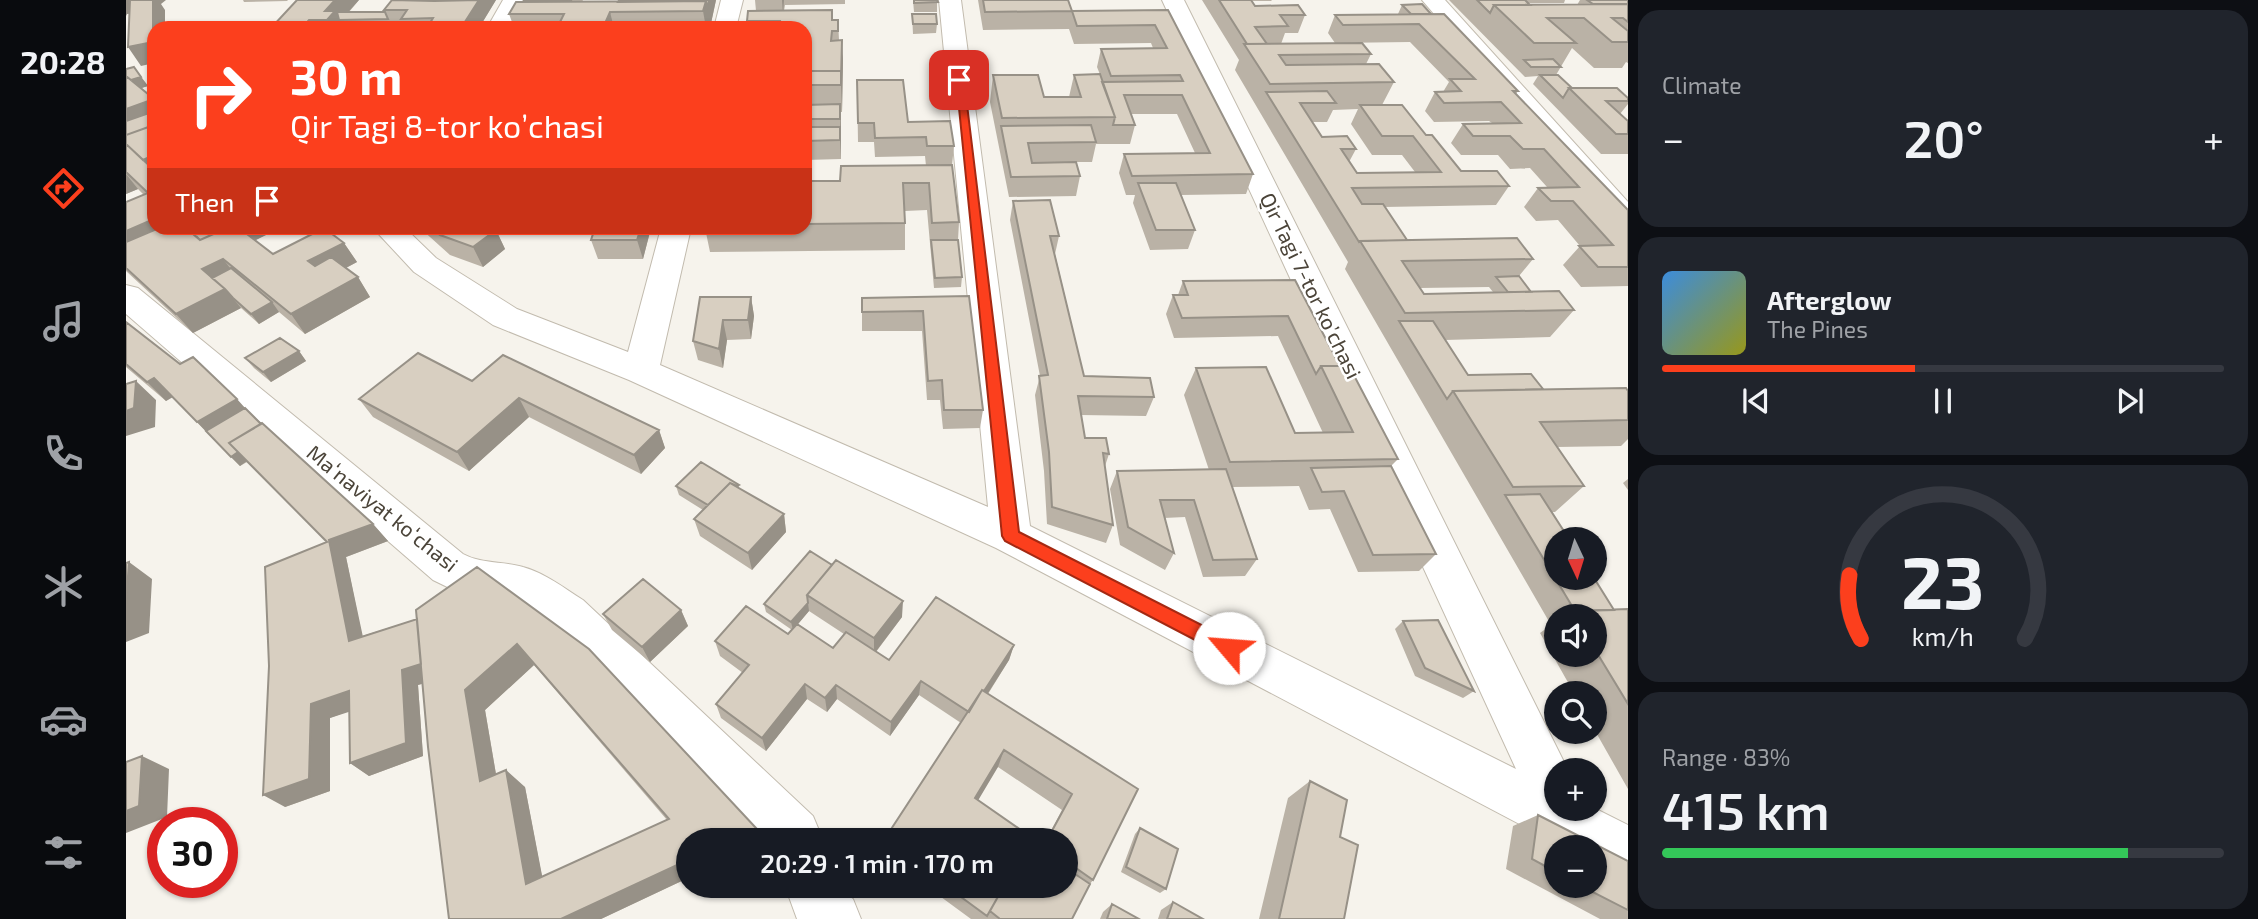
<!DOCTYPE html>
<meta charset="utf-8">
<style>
body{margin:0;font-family:"Exo 2",sans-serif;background:#20242c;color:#f1f3f6;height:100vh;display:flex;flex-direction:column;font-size:26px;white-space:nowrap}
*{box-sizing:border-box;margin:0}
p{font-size:23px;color:#9ea1a6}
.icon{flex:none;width:38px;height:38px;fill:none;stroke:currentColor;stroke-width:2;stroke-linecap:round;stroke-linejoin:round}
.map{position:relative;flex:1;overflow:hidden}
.details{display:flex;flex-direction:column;gap:10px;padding:10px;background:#0d0f14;width:630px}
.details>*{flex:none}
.top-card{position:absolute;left:21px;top:21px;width:665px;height:214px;border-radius:21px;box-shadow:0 2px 5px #0004;background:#fc3f1d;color:#fff;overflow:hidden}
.needle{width:46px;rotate:176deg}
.fabs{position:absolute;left:1418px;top:527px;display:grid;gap:14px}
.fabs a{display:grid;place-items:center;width:63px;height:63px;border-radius:50%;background:#171b24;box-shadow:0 2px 5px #0004;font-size:35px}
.speed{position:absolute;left:21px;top:807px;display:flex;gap:14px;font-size:35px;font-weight:700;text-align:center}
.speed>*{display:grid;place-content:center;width:91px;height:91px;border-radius:50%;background:#171b24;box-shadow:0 2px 5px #0004;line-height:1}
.speed .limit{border:10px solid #d22;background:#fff;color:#111}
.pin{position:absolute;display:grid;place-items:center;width:60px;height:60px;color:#fff;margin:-30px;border-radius:14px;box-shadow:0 4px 10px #0006}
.me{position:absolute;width:77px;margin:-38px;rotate:297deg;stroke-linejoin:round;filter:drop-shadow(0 0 5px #0008)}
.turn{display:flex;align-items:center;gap:24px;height:147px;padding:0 28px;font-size:32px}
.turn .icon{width:91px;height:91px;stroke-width:2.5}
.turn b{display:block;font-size:49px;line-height:60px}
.then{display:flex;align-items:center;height:66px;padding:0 28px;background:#0003;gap:14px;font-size:26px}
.big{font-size:52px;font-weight:600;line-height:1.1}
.details .tile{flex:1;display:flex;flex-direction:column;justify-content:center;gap:10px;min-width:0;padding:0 24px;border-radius:21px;background:#20242c}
.details .dial{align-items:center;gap:0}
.dial svg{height:182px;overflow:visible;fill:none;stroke:#363941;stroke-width:7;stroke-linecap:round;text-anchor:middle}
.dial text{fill:#f1f3f6;stroke:none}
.song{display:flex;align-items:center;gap:21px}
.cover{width:84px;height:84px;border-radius:10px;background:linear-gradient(135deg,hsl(210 70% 55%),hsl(60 70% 35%))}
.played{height:7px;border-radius:4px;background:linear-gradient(90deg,#fc3f1d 45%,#363941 45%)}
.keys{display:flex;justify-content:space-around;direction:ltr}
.heat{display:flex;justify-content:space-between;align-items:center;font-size:38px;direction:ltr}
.charge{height:10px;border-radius:5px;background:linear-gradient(90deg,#34c759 83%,#363941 0)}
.trip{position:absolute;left:550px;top:828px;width:402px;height:70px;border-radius:35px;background:#171b24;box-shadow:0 2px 5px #0004;font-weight:600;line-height:70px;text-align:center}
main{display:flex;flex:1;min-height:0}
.menu{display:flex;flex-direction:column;width:126px;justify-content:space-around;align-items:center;background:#090b0e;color:#9ea1a6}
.menu .icon{width:49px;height:49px}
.menu .active{color:#fc3f1d}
.menu b{font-size:32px;color:#f1f3f6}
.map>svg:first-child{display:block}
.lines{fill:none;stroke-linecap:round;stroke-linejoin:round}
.minor-casing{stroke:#c2bbae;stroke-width:2}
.minor{fill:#fff;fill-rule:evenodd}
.wall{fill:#bab2a6;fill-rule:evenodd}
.shaded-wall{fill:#979187}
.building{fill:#d8cfc1;stroke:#979187;stroke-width:2;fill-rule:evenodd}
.route{fill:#fc3f1d;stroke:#a42913;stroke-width:2}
.labels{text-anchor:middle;stroke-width:5;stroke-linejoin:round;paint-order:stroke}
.street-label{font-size:21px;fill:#4b4439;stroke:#fff}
</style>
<main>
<nav class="menu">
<b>20:28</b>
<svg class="icon active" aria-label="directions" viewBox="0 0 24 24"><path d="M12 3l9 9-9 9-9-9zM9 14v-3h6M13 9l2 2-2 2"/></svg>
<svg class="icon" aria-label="music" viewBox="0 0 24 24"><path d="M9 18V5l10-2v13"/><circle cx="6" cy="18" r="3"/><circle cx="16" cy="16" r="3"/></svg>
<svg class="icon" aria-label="phone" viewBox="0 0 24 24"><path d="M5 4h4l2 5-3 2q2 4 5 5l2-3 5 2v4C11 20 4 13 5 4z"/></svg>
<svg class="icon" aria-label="climate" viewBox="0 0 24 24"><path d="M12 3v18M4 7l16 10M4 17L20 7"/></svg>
<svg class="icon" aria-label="car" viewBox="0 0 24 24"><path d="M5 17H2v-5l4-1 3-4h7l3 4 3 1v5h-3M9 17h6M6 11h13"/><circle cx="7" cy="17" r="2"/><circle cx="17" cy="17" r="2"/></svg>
<svg class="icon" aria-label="filters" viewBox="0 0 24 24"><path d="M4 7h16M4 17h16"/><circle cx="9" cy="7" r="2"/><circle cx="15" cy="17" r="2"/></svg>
</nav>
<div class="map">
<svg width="1502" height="919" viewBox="0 0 1502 919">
<rect width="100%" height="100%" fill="#f6f3ec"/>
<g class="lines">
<g class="minor-casing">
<path id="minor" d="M377,0H399L383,28H361Z
M595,0H617L610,28H588Z
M813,0H835L904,526L1390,769L1036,0H1058L1442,770H1430V808H1468L1502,825V879L1468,864V847H1437L870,548L503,380L367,325L288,272L247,228H279L310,258L391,309L502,352L535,228H565L534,365L862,507Z
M1296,0H1319L1502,202V229L1491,226Z
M0,285L12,288L337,554C355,564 377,561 397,567C419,573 438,588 457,600L687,816L697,840H638L425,628L388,602L344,598L307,580L0,314Z
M659,886H713L715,891L727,899L735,919H671Z"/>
</g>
<use href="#minor" class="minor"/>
</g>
<path class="wall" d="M117,0H162L161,1L118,2Z
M171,0H233L223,12H259L258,10L370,0L353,28H145Z
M398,0H457L456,2H492L502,0H590L584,28H382L386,22L383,14Z
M629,0H719V4L659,5L658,11L706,10L707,20H712L713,40L717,59L716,112H715V159L679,160V28H621V21L630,11Z
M787,0H811V12H788Z
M852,0H942L946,11L1042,10L1127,174L1120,194L1055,195L1069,230L1062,249L1024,250L1007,203L1009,195H1000L993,173L998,154L1069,153L1051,114H1005L1009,125L1004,144H970L966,162H906L954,176L950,196L883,197L864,102L867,75L918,97H943L948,75L977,82L971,67L975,49L1027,48L1025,43L948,44L943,29L857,30Z
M1076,0H1146L1145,1H1126L1129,6L1179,15L1172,33H1159L1155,44L1245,54L1240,64L1268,82L1256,105L1300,135L1335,171L1383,186L1370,205L1258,207L1281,240L1407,259L1393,276L1405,292L1448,310L1424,337L1319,340L1342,375L1417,389L1502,391V439L1495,446L1431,447L1458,486L1429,512H1426L1488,610L1502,609V789L1468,729V693H1448L1414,633L1425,625L1219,269L1222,262L1109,70L1113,60ZM1232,109L1225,124L1246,155H1276L1289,172L1231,173L1223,162L1230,149L1196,137L1186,122H1201L1207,110ZM1363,287L1367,292L1298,294L1294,288ZM1430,616H1468V654H1430Z
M1323,0H1439L1438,3H1402L1404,5H1451L1454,0H1502V63L1500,62L1496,68H1468L1446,48L1430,75L1446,88L1502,98V104L1494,114L1502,121V154H1475L1407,84L1412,76L1399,77Z
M1276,5L1305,14L1392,91L1390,94L1502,210V286L1455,287L1437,265L1454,246L1432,220L1410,221L1398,207L1412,188L1421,187L1404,168L1384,169L1372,155H1335L1325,143L1337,124L1366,123L1363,121L1308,122L1299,111L1309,92H1317L1323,82L1284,42L1209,43L1202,33L1209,15L1272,14Z
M786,14L811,24L810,33L787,34Z
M8,67L22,86L15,88L28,228L142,234L129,240L147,254L218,243L231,262L220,268L232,277L244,297L179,334L153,312L133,324L115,308L67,333L0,271V202L18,195L12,189L0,194V69Z
M731,80L782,122L828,146L826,165L833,222L832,240L836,277L835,287L808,288L801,210L779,211V250L584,252L579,228H679L681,207L714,181L800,166L799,156L749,157L748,142H732Z
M887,201L933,236L929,254L958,376L1028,397L1020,416L955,415L959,438L983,454L979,466L987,525L980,543L921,524L918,471L909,395L914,376L884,220Z
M294,228H363L370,230L379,249L357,267L324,255Z
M469,228H525L517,259H472L465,240Z
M1169,280L1214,366L1272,459L1265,466L1310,554L1293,571L1232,572L1204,509L1183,510L1173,486L1106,487L1131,559L1119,576L1077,577L1059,517L1038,518L1048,553L1039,570L994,545L984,489L991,471L1083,470L1058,395L1070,368L1169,433H1197L1152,336L1048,338L1040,314L1047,295H1052L1057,281Z
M843,296L857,410L854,428L817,429L814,400H801L796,331H736V298Z
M625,297L628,316L625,339L601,340L597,368L572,360L567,341Z
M0,322L54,364L119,408L247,524L262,541L220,557L236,636L291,619L351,567L562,840V878L475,919H323L296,684L292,685L297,756L243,776L224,763L223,711L204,718V791L159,807L201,542L121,462L114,466L46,397L40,401L0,367ZM408,665L541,820L416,877L399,787L370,774L359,710Z
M173,351L180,361L145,382L128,368L119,358Z
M346,381L533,430L539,448L515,474L403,417L343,471L247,417L233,399Z
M1502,479V490L1497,483Z
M613,485V488L658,514L660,532L626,570L574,536L568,519L577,510L553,495L550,486Z
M684,551L776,617L750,652L763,660L888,645L883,660L862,694L1012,789L967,880L964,884L946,919H845L800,886H940V840H920L936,810L872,767L758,840L835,723L793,695L764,736L711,699L701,712L681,699L640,751L595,718L590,704L617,673L594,656L589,641L662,634L666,630L640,612L638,604ZM683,611L718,634L707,648L672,624Z
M555,610L562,626L524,662L486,630L477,614Z
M1277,621L1348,691L1337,698L1289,676L1269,629Z
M1184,781L1214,837L1218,919H1133L1162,798Z
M1412,815L1502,861V919H1474L1380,869L1387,826ZM1430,847L1468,886H1430Z
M1014,828L1040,889L1034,893L995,872L1009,834Z
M1047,902L1077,919H1032L1035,910Z
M986,904L1013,919H974L977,912Z"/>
<path class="shaded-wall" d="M0,0H40L35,4L39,10V28H28V63L15,66L2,47L26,12L1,14L0,16Z
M209,0H233L216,19L213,20L218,28H205L201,20L199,11Z
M353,0H370L353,28H335Z
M435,0H446L447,3L433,4Z
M583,0H590L584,28H580L577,11L580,1Z
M656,0H658L657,16Z
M484,12L488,28H477Z
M183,20L188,28H176Z
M716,40L717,59L716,112L715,85Z
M15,77L22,86L0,93V81Z
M28,99V123L0,134V109Z
M714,104L715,131V159L714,140Z
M28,155V177L15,161Z
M0,174L12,189L0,194Z
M28,219V228H116L0,268V231Z
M127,228H137L142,234L90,260L82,250Z
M515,228H525L517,259L511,240Z
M370,230L379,249L357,267L347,247Z
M218,243L231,262L195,281L182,261Z
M97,259L112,278L94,288L76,269Z
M232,277L244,297L179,334L165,314Z
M99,289L115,308L67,333L50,314Z
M625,297L628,316L625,339L622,320Z
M146,302L153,312L133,324L125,314Z
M597,320L601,340L597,368L593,349Z
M173,351L180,361L145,382L137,372Z
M28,378L47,397L40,401L21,382Z
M10,381L30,400L29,427L0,436V411Z
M393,398L403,417L343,471L331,452Z
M111,399L128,418L89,441L71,422Z
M533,430L539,448L515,474L508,455Z
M112,452L121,461L114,466L105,457Z
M658,514L660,532L626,570L622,553Z
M247,524L262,541L220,557L241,656L223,641L203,540Z
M3,562L26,579L23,633L0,642V604Z
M777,601L776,617L748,654V638Z
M682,603L683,611L667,630L665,622Z
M555,610L562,626L524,662L516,647Z
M391,644L408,665L359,710L374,798L354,781L339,690Z
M888,645L883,660L841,726L844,713Z
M299,663L314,678L292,685L297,756L243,776L224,763L276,670Z
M795,681L793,695L764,736L765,722Z
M679,684L681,699L640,751L636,738Z
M710,685L711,699L701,712L699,698Z
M223,691L241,706L204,718V791L159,807L137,795L185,704Z
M878,750L872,767L844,814L849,798Z
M16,756L43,769L41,817L0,833V811Z
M380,770L399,787L420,896L400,884Z
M630,828L635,840H605Z
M562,860V878L475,919H435Z"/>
<path class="building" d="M4,0H27V42L2,47Z
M171,0H209L199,11H209L201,20H183L176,28H145Z
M266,0L308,1L353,0L335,28H301L307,18L275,19L281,10H258Z
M398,0H435L434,2H397Z
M493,0H583L581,9L580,1L492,2Z
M788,0H811L812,2L788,3Z
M857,0H942L946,11L1042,10L1127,174L1006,176L998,154L1084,153L1056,95H998L1009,125H987L989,117L976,82L1057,81L1054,75L985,76L975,49L1041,48L1029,25L951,26L946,11L859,12Z
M1093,0H1125L1129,6L1172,5L1179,15H1154L1162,26L1129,27L1141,44H1121Z
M1351,0H1399L1404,5H1368L1364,13Z
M1461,0H1502V4H1467Z
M580,1L577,11L484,12L477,28H431L438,14H383L390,2Z
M1296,4L1305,14H1285L1276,5Z
M1502,4V22L1497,18H1486L1502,31V42H1486L1458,18H1421L1450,43H1408L1368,5Z
M706,10V20H712V31H706L705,41L716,40L715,79V71H679V28H653L654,21H621L622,11Z
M211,12H259L262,19L213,20Z
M786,14H810L811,24H787Z
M1318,14L1392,91H1387L1502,210V267H1472L1453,246L1487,245L1447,201H1425L1412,188L1453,187L1418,149H1397L1384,136H1347L1337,124L1395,123L1375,102L1318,103L1309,92L1335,91L1324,79H1349L1293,24L1217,25L1209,15Z
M386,22H425L422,28H382Z
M1236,43L1245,54L1153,55L1160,65L1253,64L1268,82L1144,84L1118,44Z
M1427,59L1435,67H1405L1398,60Z
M8,67L15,77L5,80L0,76V69Z
M679,71H715V85H679Z
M974,74L989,117L876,118L867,75H912L918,97H955L948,75Z
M1414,75H1432L1446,88H1443L1437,98Z
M0,76L28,99L0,109Z
M731,80H777L782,122L824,121L828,146H801L800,137L749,138L748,123H732Z
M1443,88H1491L1502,98V101H1480L1502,121V134H1490Z
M1201,91L1210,103H1174L1196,137L1221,136L1230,149H1215L1231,173L1315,172L1287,136H1256L1234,105H1276L1300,135H1306L1335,171H1371L1383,186L1226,188L1236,204H1257L1281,240L1242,241H1234L1233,242L1140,92Z
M714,104V119H679V105Z
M23,113L28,117V125L0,135V121Z
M28,125V155L17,160L0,144V135Z
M965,125L970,142L902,143L906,163L950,162L954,176L885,177L875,126Z
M679,127H714V140L679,141Z
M0,144L28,170V219L0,231V202L22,193L0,172Z
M826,165L833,222L806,223L803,183H777L779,223L679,224V207H681L683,181H714L715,166Z
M1012,183H1050L1069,230H1030Z
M924,200L933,236H924L958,376L1024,378L1028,397L952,396L959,438H980L983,454L977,453L987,525L926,507L923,452L913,376L922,375L887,201Z
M33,228H60L74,240L101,228H113L147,254L198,228L218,243L182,261L189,266L205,257L232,277L165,314L97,259L76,269L99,289L50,314L0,268V242Z
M85,228H101L74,240L69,235Z
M113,228H127L119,232Z
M305,228H363L370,230L347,247L314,235Z
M469,228H515L511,240H465Z
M1391,238L1407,259L1276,261L1298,294L1433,291L1448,310L1279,313L1234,241Z
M805,240H832L836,277L809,278Z
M105,268L146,302L125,314L107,298L99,289L86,278Z
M1393,276L1405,292H1382L1370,277Z
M1169,280L1214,366H1195L1190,374L1162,316L1056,318L1047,295H1062L1057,281Z
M843,296L857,410H818L816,380L802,381L797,311L736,312V298Z
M574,297H625L622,320H597L593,349L567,341Z
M1273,321H1307L1342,375L1405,374L1417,389L1327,391L1321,399Z
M0,322L54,364L67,357L111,399L71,422L28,378L21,382L0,364Z
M154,338L173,351L137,372L119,358Z
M292,353L346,381L377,355L533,430L508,455L393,398L331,452L233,399Z
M1195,366H1223L1272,459L1104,462L1070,368L1140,367L1169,433L1227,432Z
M10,381L8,408L0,411V384Z
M1500,388L1502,391V420L1414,422L1458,486L1387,487L1327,391Z
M119,408L135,424L103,443L112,452L105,457L80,431Z
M136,423L247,524L203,540L223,641L291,619L295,664L276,670L280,743L224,763L223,691L185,704L183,779L137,795L143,666L139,567L201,542L103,443Z
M575,462L613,485L611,486L604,483L582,505L550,486Z
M1265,466L1310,554L1247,555L1218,491L1196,492L1185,468Z
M1100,469L1131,559L1087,560L1068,500H1034L1048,553L1002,527L991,471Z
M604,483L658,514L622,553L568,519Z
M1414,494L1443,539H1430V578H1468L1488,610L1449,611L1379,495Z
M684,551L706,565L681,595L682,603L665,622L638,604Z
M710,560L777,601L748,638L681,595Z
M3,562L0,604V563Z
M351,567L463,649L630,828L605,840H562V860L435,919H323L302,747L290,610ZM391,644L543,819L400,884L380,770L354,781L339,690Z
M517,579L555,610L516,647L477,614Z
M810,597L888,645L858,691L856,690L843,712L795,681L765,722L710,685L699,698L679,684L636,738L590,704L623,665L589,641L620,606L662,634L671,624L707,648L720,632L763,660Z
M1502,609V704L1468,648V616H1449L1446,611Z
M1312,620L1348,691L1299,668L1277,621Z
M856,690L1012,789L967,880L940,861V840H921L946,794L878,750L849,798L905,837L903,840H758Z
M16,756L13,806L0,811V762Z
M1184,781L1221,800L1214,837L1232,845L1218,919H1153Z
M1412,815L1502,861V910L1455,886H1468V847H1430V872L1406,859Z
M1014,828L1052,849L1040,889L1000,867Z
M940,868L964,884L946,919H874L864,911L878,886H940Z
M820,886H878L861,916Z
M1047,902L1077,919H1041Z
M986,904L1013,919H981Z"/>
<path class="route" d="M830,78L838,80L893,532L1109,642L1112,648L1109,654L1103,657L1096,654L879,541L876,536Z"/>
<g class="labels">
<g class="street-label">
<text transform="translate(1184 286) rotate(64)" y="7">Qir Tagi 7-tor koʼchasi</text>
<text transform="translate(256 509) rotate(39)" y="7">Maʻnaviyat koʻchasi</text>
</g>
</g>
</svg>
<div class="fabs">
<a><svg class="needle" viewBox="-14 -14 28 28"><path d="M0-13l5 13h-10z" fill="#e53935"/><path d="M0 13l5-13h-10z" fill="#9ea1a6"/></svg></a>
<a><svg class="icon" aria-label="sound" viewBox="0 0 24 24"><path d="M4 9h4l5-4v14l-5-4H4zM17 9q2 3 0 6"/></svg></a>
<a><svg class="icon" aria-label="search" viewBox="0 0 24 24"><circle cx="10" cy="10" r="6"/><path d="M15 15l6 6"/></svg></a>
<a>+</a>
<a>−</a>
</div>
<div class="speed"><div class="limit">30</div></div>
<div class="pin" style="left:833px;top:80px;background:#d93025"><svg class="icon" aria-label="arrive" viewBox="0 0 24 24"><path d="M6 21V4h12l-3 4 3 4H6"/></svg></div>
<svg class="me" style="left:1103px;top:648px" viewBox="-20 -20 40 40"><circle r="19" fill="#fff"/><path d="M0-13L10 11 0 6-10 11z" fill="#fc3f1d"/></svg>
<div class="trip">20:29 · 1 min · 170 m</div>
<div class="top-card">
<div class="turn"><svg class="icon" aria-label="right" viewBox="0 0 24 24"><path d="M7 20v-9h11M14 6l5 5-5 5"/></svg><div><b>30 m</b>Qir Tagi 8-tor koʼchasi</div></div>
<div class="then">Then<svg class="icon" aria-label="arrive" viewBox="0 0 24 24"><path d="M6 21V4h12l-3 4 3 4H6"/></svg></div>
</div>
</div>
<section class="details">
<div class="tile"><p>Climate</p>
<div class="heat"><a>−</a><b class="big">20°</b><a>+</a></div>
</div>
<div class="tile">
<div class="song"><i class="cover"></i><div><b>Afterglow</b><p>The Pines</p></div></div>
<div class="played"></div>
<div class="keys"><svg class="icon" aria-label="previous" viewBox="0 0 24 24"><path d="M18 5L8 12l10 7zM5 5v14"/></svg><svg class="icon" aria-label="pause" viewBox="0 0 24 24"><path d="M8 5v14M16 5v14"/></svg><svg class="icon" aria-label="next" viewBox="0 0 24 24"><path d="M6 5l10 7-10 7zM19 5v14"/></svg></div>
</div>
<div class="tile dial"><svg viewBox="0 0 100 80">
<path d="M14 69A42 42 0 1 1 86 69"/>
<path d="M14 69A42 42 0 0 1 9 41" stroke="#fc3f1d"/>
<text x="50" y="56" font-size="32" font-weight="700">23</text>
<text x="50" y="72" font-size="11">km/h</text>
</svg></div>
<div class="tile"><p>Range · 83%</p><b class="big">415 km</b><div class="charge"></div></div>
</section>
</main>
